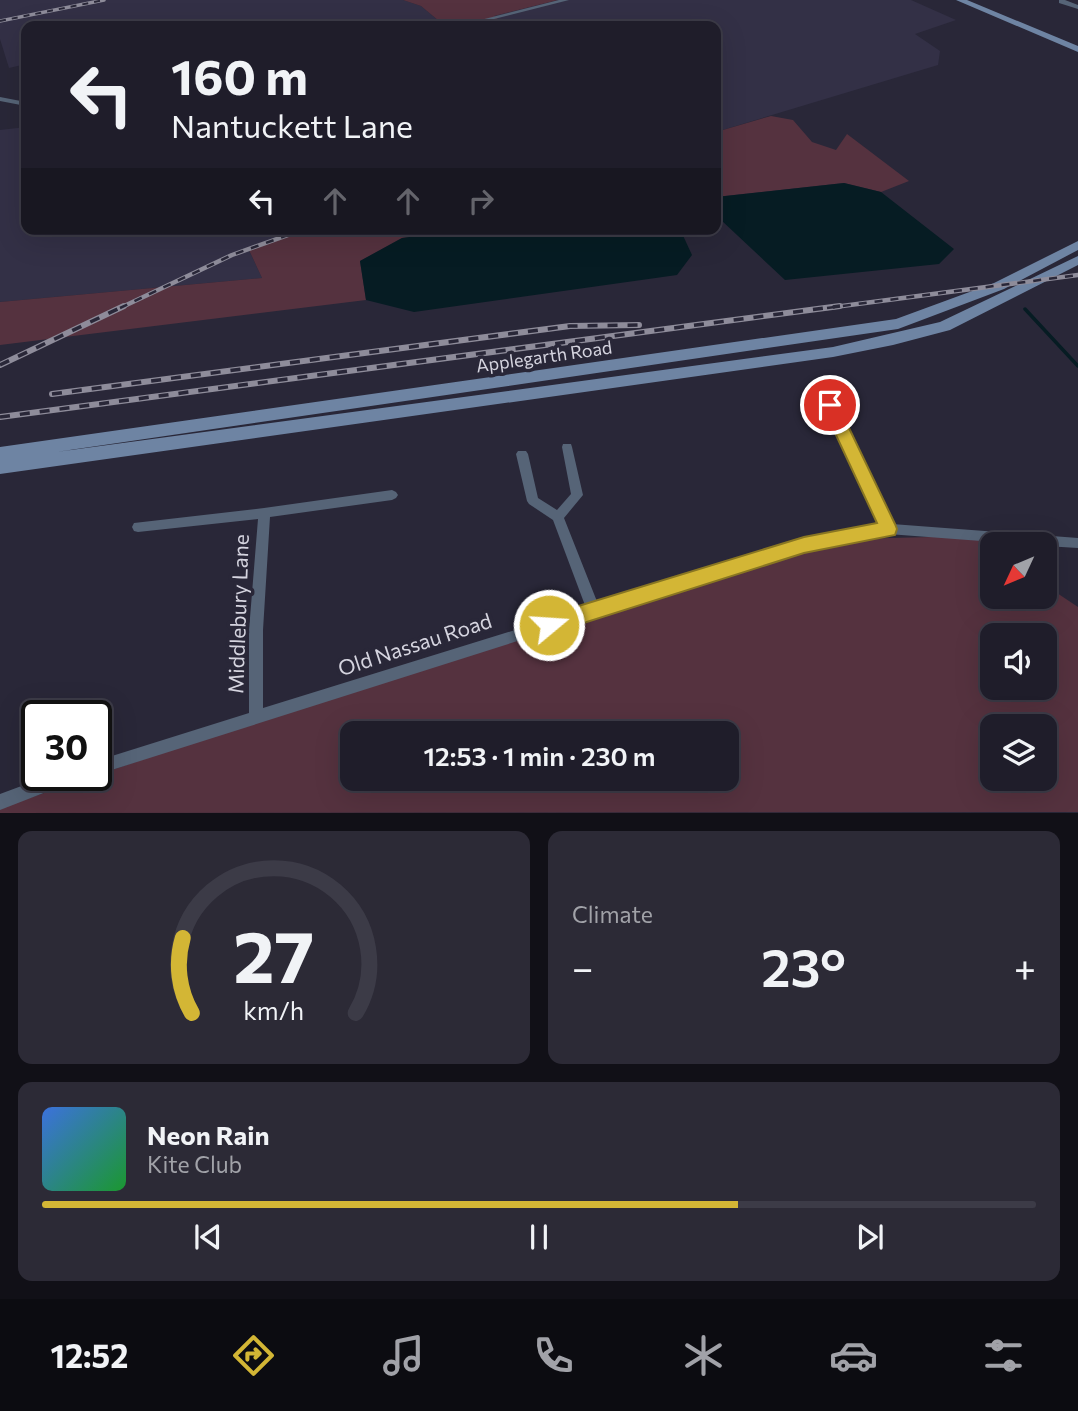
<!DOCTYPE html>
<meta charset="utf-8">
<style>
body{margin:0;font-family:Commissioner,sans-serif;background:#2c2a36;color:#f1f3f6;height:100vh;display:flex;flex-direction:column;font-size:26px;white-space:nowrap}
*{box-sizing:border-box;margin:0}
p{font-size:23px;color:#a1a2a8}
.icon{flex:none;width:38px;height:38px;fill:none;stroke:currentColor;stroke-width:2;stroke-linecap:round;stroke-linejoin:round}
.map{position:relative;height:813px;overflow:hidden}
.drawer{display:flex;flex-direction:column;gap:18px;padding:18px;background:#111017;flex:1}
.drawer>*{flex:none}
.top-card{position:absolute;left:21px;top:21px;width:700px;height:214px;border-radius:14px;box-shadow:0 7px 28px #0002,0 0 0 2px #3c3b47;background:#1f1d2a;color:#f1f3f6;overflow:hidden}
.needle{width:46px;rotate:226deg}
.buttons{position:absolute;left:980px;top:532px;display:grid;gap:14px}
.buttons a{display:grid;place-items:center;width:77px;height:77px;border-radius:14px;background:#1f1d2a;box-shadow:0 7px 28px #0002,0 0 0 2px #3c3b47;font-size:35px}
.speed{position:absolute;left:21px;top:700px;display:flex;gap:14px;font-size:35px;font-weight:700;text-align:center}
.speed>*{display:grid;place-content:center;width:91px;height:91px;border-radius:50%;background:#1f1d2a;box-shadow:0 7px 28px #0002,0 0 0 2px #3c3b47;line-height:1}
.speed .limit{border:4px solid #111;border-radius:10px;background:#fff;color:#111}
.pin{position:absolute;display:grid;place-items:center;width:60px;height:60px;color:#fff;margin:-30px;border:4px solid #fff;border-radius:50%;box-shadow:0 2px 7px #0007}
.me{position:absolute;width:77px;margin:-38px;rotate:72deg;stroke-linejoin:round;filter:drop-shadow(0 0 5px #0008)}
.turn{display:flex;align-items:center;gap:24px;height:147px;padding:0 35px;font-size:32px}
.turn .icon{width:91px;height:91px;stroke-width:2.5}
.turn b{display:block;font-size:49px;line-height:60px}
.lanes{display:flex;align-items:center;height:66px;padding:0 35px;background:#0003;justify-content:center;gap:35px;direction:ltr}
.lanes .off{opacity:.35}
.big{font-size:52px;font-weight:600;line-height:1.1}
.drawer .widget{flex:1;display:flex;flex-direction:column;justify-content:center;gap:10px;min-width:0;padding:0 24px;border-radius:14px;background:#2c2a36}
.drawer .dial{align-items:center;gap:0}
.dial svg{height:182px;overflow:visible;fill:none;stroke:#3c3b47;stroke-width:7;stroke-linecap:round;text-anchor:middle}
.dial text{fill:#f1f3f6;stroke:none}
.song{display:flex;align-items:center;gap:21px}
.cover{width:84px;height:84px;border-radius:10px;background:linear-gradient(135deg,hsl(220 70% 55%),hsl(130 70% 35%))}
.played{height:7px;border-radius:4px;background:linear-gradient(90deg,#d3b635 70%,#3c3b47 70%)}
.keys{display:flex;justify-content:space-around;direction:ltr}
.heat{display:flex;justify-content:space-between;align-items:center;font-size:38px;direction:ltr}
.drawer .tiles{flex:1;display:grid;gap:18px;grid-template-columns:1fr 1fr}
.widget:last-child{grid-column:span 2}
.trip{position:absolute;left:340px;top:721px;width:399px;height:70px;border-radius:14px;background:#1f1d2a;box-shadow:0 7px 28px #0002,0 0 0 2px #3c3b47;font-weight:600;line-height:70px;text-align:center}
.menu{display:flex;height:112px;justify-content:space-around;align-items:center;background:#0c0c11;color:#a1a2a8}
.menu .icon{width:49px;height:49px}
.menu .active{color:#d3b635}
.menu b{font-size:32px;color:#f1f3f6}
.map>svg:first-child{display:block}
.built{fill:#333046}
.green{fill:#55323f;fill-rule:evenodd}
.water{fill:#061c23}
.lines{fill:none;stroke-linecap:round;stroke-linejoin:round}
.stream{stroke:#061c23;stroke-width:3.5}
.street{fill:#566477;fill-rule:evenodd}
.secondary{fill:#6e84a3;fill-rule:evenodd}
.rail-far2-casing{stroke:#8e8c9a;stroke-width:3.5}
.rail-far1-casing{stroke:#8e8c9a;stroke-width:4.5}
.rail-casing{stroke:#8e8c9a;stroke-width:6}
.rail-far2{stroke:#292738;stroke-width:2;stroke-dasharray:6;stroke-linecap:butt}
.rail-far1{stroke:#292738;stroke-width:2.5;stroke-dasharray:8;stroke-linecap:butt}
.rail{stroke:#292738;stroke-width:3.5;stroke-dasharray:10;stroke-linecap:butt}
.route{fill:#d3b635;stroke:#897622;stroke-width:2}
.labels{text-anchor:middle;stroke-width:7;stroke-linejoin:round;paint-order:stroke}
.street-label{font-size:18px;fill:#d5d4df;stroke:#292738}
.near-street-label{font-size:21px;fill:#d5d4df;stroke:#292738}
</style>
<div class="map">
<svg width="1078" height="813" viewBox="0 0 1078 813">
<rect width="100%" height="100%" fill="#292738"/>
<path class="built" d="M0,0H403L421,6L445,26H406L400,24L388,26H26V64L9,68L0,39Z
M558,0H911L956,20L915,34L940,51L938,65L716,132V26H506L493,16Z
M26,127V229H311L249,250L262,278L0,302V130Z"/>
<path class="green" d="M403,0H558L494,16L506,26H445L421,6Z
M771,116L793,120L812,142L836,150L847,134L909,181L881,192L844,183L716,197V132Z
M311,229H468L402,238L360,261L366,300L0,345V302L262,278L249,250Z
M972,536L992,549V597H1045V585L1078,607V812L0,813V808L621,597L808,540ZM992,635H1045V688H992ZM992,726H1045V779H992ZM352,733H726V779H352Z"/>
<path class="water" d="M844,183L881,192L954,249L939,264L785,280L721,220L716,219V197Z
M468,229H680L692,255L677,275L414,312L366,300L360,261L402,238Z"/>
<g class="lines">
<path class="stream" d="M1025,309L1078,366"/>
<path class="street" d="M559,0H569L466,26H457Z
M1059,0H1065L1078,5V9L1059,3Z
M0,97L26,102V106L0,101Z
M830,401L834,402L835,405L892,524L1078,538V548L1045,546V544H1023L888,534L804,550L96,775V761L249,713V630L258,519L138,532L134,531L132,527L134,523L264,508L392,490L396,492L398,495L396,498L392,500L270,517L263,630V708L586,608L553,520L529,504L527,501L516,454L518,451H526L528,454L538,498L557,510L571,494L562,447L563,444H571L572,447L583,495L564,518L598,604L804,540L880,525L825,405L826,402Z
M51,775H79L77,780L0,810V794Z"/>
<path class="secondary" d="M956,0H967L1078,46V52Z
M1078,241V250L1004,289L898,329L56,452L833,347L940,322L1078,256V265L950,330L893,345L833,357L0,474V447L896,319L994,283Z"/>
<g class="rail-far2-casing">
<path id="rail-far2" d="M0,21L104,0"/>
</g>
<g class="rail-far1-casing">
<path id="rail-far1" d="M120,308L232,255L305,229
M827,308L1078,275"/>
</g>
<g class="rail-casing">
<path id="rail" d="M0,365L124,306
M52,394L570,326L639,325
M0,417L840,306"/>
</g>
<use href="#rail-far2" class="rail-far2"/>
<use href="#rail-far1" class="rail-far1"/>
<use href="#rail" class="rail"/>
</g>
<path class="route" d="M830,399L838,405L895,524L897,529L895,535L804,553L549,634L542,632L539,625L542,618L549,615L804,537L877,523L822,405Z"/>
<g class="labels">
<g class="street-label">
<text transform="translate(544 357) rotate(-8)" y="6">Applegarth Road</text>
</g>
<g class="near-street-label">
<text transform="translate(239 614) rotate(-88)" y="7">Middlebury Lane</text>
<text transform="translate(415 645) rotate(-18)" y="7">Old Nassau Road</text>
</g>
</g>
</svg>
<div class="buttons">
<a><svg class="needle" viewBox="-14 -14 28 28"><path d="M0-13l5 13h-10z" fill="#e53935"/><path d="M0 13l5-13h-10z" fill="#a1a2a8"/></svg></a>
<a><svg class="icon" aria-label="sound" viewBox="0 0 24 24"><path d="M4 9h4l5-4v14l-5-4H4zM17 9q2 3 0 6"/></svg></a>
<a><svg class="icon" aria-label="layers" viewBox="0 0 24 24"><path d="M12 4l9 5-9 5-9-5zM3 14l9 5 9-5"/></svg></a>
</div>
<div class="speed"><div class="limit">30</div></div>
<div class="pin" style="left:830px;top:405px;background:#d93025"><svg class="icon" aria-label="arrive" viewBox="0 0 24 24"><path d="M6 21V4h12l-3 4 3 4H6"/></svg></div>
<svg class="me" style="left:549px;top:625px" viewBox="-20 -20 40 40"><circle r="17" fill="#d3b635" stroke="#fff" stroke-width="3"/><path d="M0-11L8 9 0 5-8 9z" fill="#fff"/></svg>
<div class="trip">12:53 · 1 min · 230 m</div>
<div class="top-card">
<div class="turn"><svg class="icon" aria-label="left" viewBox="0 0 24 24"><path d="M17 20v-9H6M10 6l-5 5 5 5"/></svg><div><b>160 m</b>Nantuckett Lane</div></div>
<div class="lanes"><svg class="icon" aria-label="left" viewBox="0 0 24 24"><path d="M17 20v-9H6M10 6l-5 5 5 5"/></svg><svg class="icon off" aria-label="ahead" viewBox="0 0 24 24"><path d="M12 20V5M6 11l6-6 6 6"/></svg><svg class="icon off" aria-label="ahead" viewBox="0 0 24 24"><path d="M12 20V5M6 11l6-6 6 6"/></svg><svg class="icon off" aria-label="right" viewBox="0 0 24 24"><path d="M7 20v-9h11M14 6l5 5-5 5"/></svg></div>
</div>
</div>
<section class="drawer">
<div class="tiles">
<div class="widget dial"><svg viewBox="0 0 100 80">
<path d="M14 69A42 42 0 1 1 86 69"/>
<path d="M14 69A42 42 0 0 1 10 36" stroke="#d3b635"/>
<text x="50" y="56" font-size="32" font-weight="700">27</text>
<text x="50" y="72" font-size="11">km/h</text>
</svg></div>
<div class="widget"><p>Climate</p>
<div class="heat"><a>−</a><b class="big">23°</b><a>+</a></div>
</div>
<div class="widget">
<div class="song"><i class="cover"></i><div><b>Neon Rain</b><p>Kite Club</p></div></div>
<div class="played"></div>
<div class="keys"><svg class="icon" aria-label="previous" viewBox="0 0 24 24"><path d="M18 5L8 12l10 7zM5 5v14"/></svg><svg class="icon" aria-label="pause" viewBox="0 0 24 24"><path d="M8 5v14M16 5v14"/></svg><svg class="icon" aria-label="next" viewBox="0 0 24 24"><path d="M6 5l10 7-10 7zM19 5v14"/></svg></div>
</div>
</div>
</section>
<nav class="menu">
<b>12:52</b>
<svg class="icon active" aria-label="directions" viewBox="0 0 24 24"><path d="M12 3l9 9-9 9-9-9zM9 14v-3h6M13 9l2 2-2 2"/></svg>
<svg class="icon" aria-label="music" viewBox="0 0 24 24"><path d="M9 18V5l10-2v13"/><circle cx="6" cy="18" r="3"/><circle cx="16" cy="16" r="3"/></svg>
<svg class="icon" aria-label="phone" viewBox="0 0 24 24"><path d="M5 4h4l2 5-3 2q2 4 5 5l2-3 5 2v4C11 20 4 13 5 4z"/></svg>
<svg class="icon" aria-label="climate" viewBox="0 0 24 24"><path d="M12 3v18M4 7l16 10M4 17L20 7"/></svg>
<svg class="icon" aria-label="car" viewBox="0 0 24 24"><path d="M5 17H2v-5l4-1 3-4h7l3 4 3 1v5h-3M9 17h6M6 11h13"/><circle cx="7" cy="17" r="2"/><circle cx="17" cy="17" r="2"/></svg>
<svg class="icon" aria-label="filters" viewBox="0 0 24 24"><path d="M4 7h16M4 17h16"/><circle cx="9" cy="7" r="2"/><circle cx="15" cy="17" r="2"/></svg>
</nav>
